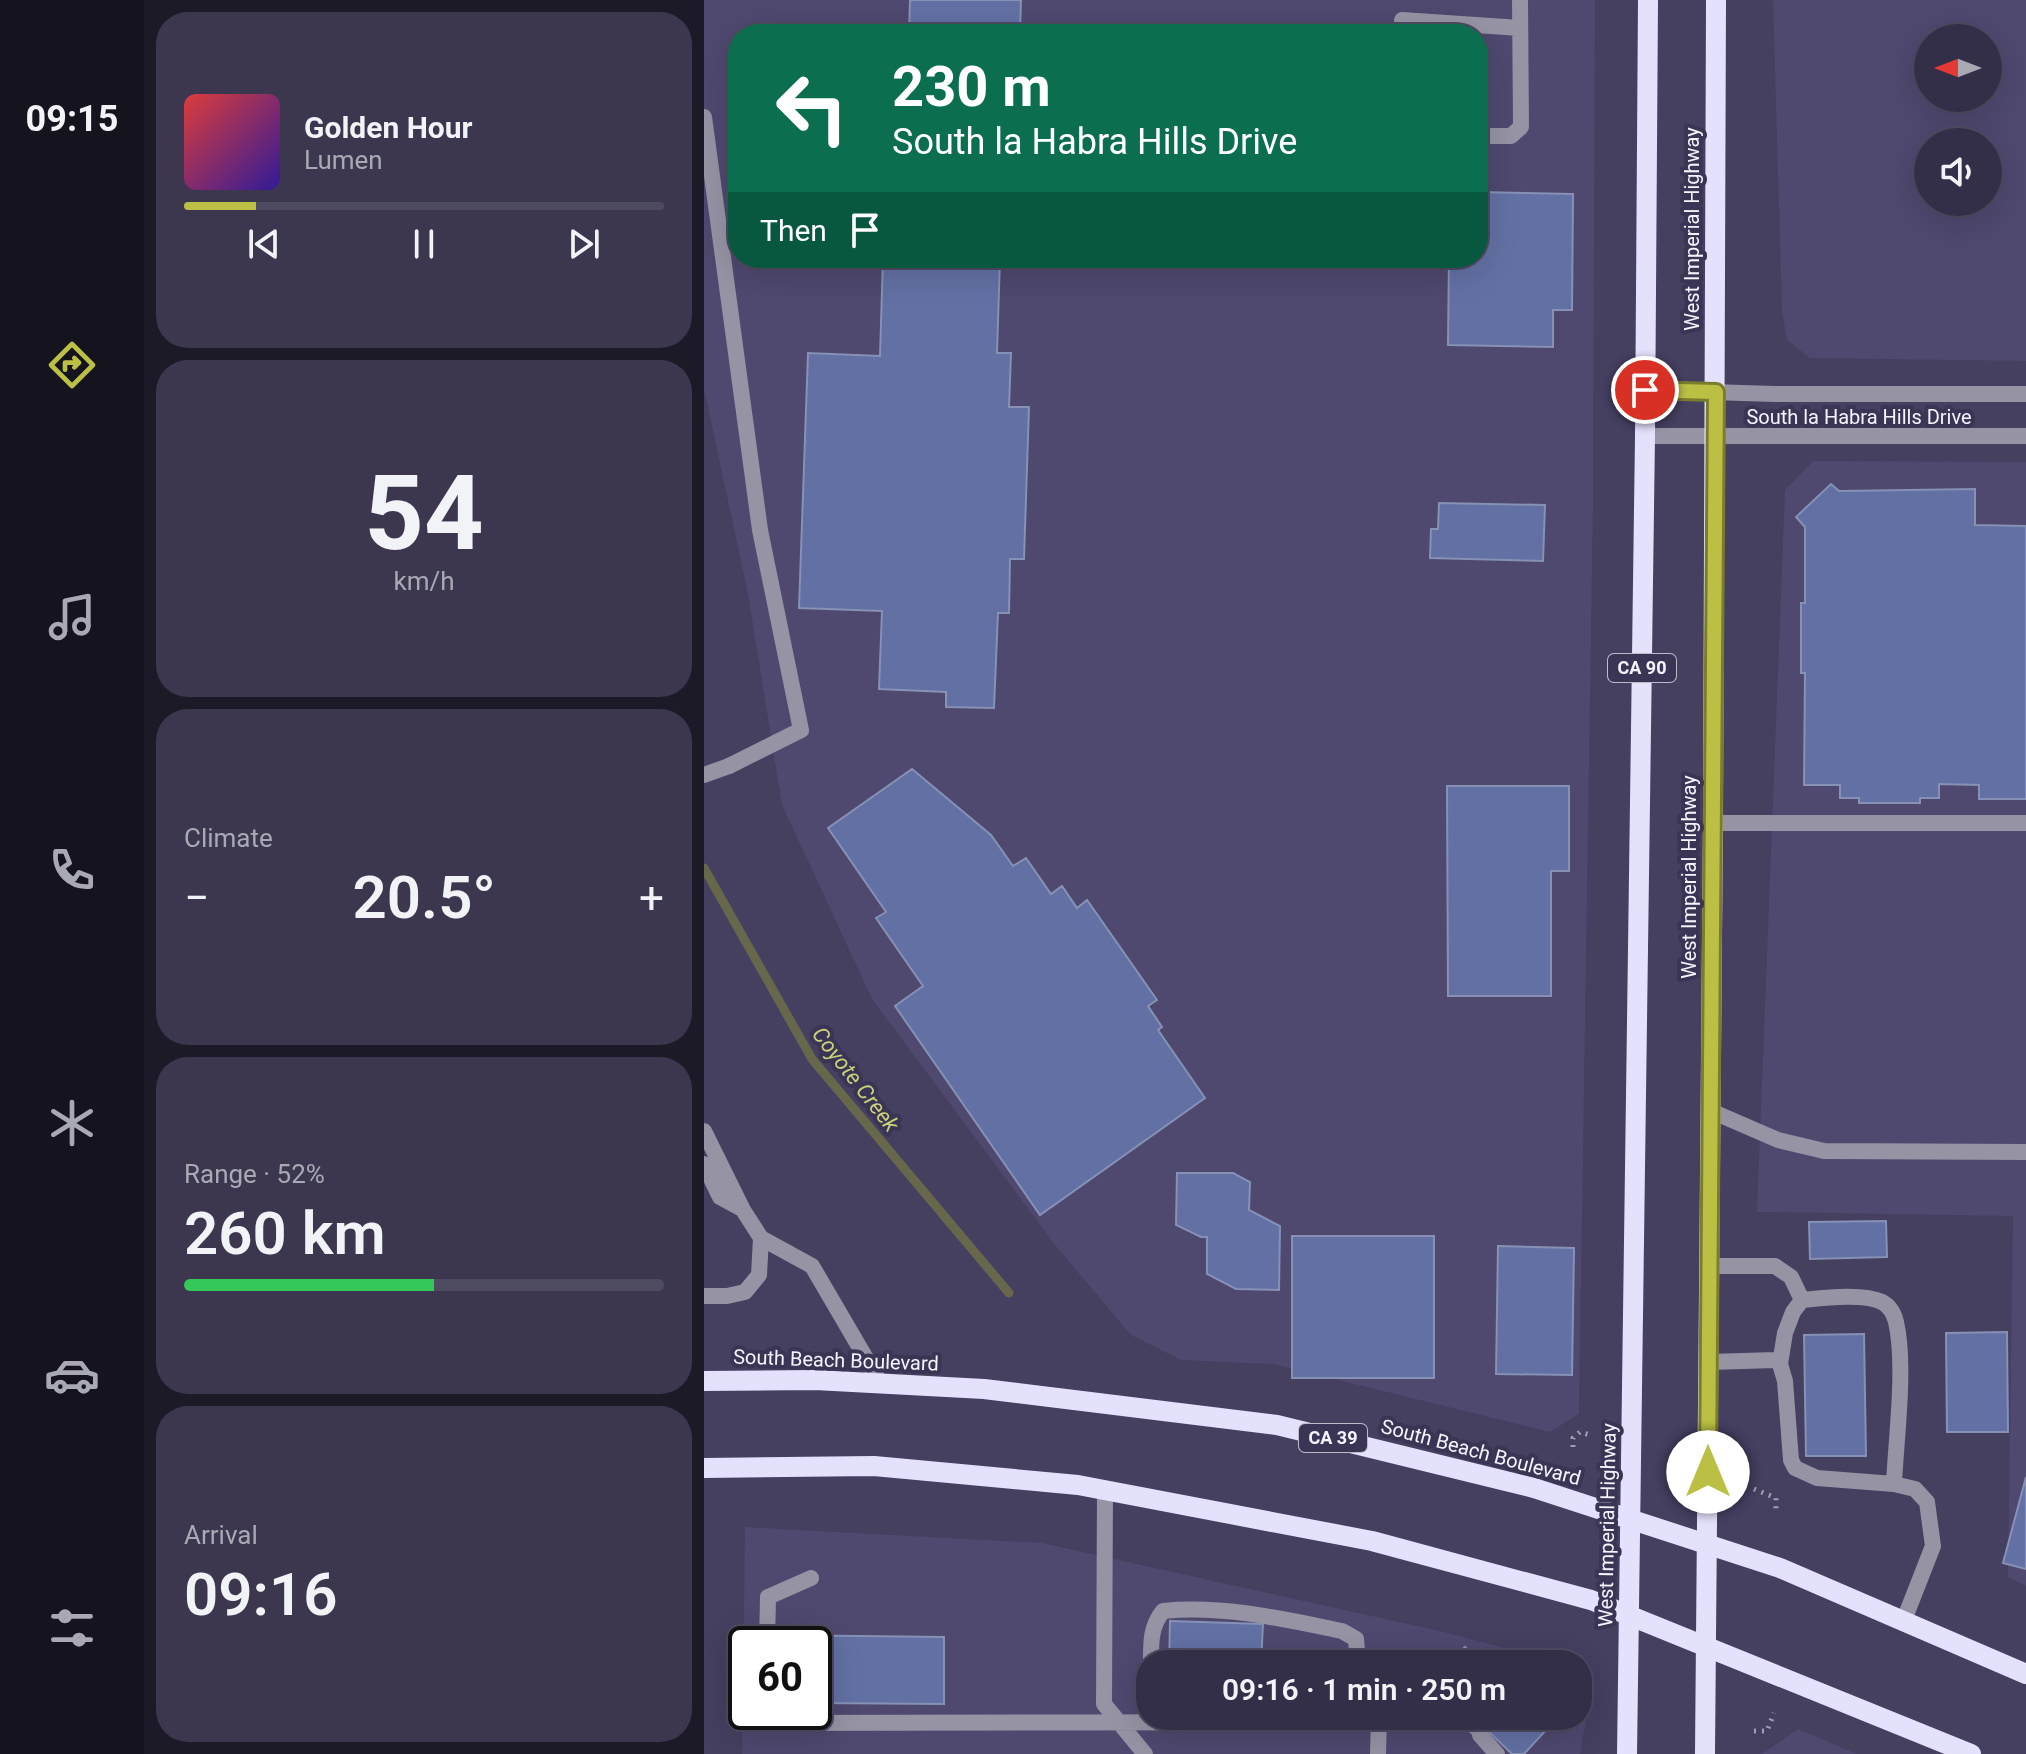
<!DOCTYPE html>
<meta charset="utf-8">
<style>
body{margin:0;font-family:Roboto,sans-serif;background:#3c374f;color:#f1f3f6;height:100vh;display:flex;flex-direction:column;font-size:30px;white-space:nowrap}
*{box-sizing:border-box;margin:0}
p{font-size:26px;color:#a9a9b4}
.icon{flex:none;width:44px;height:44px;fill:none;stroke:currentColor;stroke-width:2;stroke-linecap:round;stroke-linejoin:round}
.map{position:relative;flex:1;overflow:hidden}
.drawer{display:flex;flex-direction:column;gap:12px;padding:12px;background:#1d1a28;width:560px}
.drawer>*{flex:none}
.banner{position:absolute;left:24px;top:24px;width:760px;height:244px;border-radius:32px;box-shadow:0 8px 32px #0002,0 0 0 2px #4e4a60;background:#0b6e4f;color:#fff;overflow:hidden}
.needle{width:52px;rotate:270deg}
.controls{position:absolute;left:1210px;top:24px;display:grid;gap:16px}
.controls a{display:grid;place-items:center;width:88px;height:88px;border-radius:50%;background:#342f48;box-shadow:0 8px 32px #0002,0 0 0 2px #4e4a60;font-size:40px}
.speed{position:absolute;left:24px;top:1626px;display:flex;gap:16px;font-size:40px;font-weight:700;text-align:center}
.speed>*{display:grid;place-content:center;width:104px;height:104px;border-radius:50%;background:#342f48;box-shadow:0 8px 32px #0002,0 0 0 2px #4e4a60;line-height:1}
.speed .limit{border:4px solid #111;border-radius:12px;background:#fff;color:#111}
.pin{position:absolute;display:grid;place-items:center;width:68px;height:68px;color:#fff;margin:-34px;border:4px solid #fff;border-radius:50%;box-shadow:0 2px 8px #0007}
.me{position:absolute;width:88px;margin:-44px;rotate:0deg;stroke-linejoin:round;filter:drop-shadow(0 0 6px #0008)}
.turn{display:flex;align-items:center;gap:28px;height:168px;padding:0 32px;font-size:36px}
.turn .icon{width:104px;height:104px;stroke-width:2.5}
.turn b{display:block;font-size:56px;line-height:68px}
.then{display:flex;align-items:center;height:76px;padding:0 32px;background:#0003;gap:16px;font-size:30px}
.big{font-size:60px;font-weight:600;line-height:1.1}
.drawer .tile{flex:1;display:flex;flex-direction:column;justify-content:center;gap:12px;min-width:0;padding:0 28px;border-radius:32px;background:#3c374f}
.drawer .dial{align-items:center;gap:0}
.dial b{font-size:104px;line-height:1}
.song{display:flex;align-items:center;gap:24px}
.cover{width:96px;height:96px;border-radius:12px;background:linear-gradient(135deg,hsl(0 70% 55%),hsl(250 70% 35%))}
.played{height:8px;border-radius:4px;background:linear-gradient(90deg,#bbc044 15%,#4e4a60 15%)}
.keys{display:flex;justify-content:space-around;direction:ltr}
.heat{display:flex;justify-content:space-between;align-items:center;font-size:44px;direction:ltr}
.charge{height:12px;border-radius:6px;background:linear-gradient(90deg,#34c759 52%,#4e4a60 0)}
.trip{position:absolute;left:432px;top:1650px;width:456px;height:80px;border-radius:32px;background:#342f48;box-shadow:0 8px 32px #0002,0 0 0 2px #4e4a60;font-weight:600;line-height:80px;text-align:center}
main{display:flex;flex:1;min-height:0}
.dock{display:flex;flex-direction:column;width:144px;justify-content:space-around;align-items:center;background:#15131d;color:#a9a9b4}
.dock .icon{width:56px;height:56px}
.dock .current{color:#bbc044}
.dock b{font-size:36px;color:#f1f3f6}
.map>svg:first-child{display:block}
.built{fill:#4f486f;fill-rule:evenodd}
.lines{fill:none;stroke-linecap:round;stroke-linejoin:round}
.stream{stroke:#67674c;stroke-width:9}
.building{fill:#6270a3;stroke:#8691b5;stroke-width:2}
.path{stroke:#a19eb2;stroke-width:5;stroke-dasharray:2 6;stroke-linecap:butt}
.service{stroke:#9593a4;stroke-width:16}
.minor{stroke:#9593a4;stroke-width:16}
.primary{stroke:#e4e1fc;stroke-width:20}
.route-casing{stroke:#7a7d2c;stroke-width:20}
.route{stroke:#bbc044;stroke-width:14}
.labels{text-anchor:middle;stroke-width:8;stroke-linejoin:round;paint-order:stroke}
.shield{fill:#3a3555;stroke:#bdbbca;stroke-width:2}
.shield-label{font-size:18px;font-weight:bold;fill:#f5f4fc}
.street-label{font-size:20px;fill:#f5f4fc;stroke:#3a3555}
.water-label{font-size:22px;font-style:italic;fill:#cbd079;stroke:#3a3555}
</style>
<main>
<nav class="dock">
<b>09:15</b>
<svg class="icon current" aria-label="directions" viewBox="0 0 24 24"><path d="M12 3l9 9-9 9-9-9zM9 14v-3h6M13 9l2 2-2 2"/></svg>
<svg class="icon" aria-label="music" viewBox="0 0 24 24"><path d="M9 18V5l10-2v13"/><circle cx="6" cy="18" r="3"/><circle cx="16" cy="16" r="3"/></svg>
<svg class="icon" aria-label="phone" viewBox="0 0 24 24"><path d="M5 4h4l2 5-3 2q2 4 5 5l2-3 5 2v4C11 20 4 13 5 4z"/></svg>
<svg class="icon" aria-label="climate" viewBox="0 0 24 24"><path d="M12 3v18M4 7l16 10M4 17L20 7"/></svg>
<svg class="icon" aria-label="car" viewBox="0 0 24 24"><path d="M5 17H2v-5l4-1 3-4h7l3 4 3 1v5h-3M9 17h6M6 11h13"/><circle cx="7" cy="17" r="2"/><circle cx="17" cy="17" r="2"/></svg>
<svg class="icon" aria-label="filters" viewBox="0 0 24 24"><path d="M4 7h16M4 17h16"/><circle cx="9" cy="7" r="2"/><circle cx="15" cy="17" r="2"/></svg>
</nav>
<section class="drawer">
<div class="tile">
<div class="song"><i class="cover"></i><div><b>Golden Hour</b><p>Lumen</p></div></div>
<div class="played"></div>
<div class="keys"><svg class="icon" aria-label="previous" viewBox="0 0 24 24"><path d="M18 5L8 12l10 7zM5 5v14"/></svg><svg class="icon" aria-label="pause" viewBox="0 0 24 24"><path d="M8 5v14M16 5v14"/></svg><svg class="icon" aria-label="next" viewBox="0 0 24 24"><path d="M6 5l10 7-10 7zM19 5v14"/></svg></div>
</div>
<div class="tile dial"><b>54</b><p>km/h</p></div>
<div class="tile"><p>Climate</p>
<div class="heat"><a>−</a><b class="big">20.5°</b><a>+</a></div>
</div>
<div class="tile"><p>Range · 52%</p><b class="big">260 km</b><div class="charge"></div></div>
<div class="tile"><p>Arrival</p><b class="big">09:16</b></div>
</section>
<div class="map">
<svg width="1322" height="1754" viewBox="0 0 1322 1754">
<rect width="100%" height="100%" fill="#453f60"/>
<path class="built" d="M0,0H891L889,504L875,1414L846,1432L569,1364L477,1360L427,1335L351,1245L168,999L78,805L44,594L0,389ZM34,34H774V258H34Z
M1069,0H1322V361L1106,358L1083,340L1078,312ZM1224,38H1284V98H1224ZM1284,142V202H1224V142Z
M1109,461L1322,462V1586L1304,1577L1309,1216L1053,1212L1081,490Z
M41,1527L338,1543L740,1632L849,1661L852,1664H446V1716H874V1691L884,1708L876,1754H38ZM42,1644H110V1712H42Z
M1094,1729L1153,1754H1058Z"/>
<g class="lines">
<path class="stream" d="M0,868L108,1059L305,1293"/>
</g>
<path class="building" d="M206,0H317L316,34H205Z
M774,192L869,194L868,310H849V347L744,345L745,258H774Z
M179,258H296L293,353H307L305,407H325L320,559H306L305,613H294L290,708L242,707V692L175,689L178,611L95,608L104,353L176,356Z
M1127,484L1135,491L1271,489V525L1322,526V799H1275V785L1235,784V798H1216V803H1155V798H1136V785H1100L1101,673H1097V603H1101V527L1092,517Z
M735,503L841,505L839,561L726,558L727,529H734Z
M208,769L287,835L309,866L322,858L347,894L358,886L373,908L383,900L453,1000L444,1006L458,1027L454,1030L501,1098L336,1215L191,1006L219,986L172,918L182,912L124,828Z
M743,786H865V871H847V996H744Z
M473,1173H529L546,1182L545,1210L576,1226L575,1290L532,1289L503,1274V1237H497L472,1225Z
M1182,1221L1183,1257L1106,1259L1105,1222Z
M588,1236H730V1378H588Z
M794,1246L870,1248L868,1375L792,1374Z
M1303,1332L1304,1432H1243L1242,1333Z
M1160,1334L1162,1456H1102L1100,1335Z
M1322,1477V1569L1299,1563Z
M466,1621L559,1624L557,1664H465Z
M69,1635L240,1637V1704L110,1703V1644H69Z
M761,1647L779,1664H743Z
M761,1716H832L844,1728L820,1754H808L782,1729L773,1738L755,1722Z"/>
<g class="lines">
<path class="path" d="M869,1447V1438L876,1432L886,1435
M1050,1489L1072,1498V1513
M1050,1731H1063L1070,1713"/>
<path class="service" d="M698,20L816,28
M0,117L56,530L97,730L25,766
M774,136H807L817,127L816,0
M1009,823H1322
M1007,1111L1074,1140L1120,1151L1322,1152
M0,1131L39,1210L57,1238L55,1275L41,1292L23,1296H0
M0,1164L16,1197L38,1209
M57,1238L108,1266L177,1384
M1006,1266H1071L1087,1277L1098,1300
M1005,1362L1071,1360L1076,1364
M1190,1484C1192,1439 1202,1365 1192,1322C1190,1314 1186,1306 1178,1302C1159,1293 1119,1298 1098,1300L1089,1312L1081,1333L1076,1364L1081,1381L1087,1460L1091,1468L1113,1478L1190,1484L1211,1489L1223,1502L1229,1546L1200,1620
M401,1490L400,1704L441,1754
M63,1644L64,1597L107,1578
M447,1664C447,1644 446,1627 459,1611C520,1605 579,1619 638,1631L652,1639L654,1664
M63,1712V1723L645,1722L647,1716
M760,1716L761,1717
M776,1735L793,1754
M674,1754L675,1716"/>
<path class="minor" d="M941,390L1071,394H1322
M941,436H1322
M0,775L25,766"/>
<path class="primary" d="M0,1381L111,1380L280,1389L573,1425L830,1488L1076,1568L1322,1674
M0,1468L170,1466L374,1485L668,1541L887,1600L1267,1754
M923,1754L941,436L944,0
M1001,1754L1009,823L1012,0"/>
</g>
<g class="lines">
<g class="route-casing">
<path id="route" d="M941,390L1012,392L1004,1472"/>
</g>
<use href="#route" class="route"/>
</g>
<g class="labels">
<g class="shield">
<rect x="904" y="654" width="68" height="28" rx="6"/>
<rect x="595" y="1424" width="68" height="28" rx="6"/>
</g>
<g class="shield-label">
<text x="938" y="674">CA 90</text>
<text x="629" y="1444">CA 39</text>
</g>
<g class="street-label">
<text transform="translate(988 229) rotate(-90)" y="7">West Imperial Highway</text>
<text x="1155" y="424">South la Habra Hills Drive</text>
<text transform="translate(985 877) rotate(-90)" y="7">West Imperial Highway</text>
<text transform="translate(132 1360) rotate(2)" y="7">South Beach Boulevard</text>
<text transform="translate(777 1452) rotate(15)" y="7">South Beach Boulevard</text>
<text transform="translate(903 1525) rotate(-89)" y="7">West Imperial Highway</text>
</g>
<g class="water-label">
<text transform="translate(152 1079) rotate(52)" y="8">Coyote Creek</text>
</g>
</g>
</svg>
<div class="controls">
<a><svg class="needle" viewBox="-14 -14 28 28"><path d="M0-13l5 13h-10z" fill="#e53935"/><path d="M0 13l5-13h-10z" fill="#a9a9b4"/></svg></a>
<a><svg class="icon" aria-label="sound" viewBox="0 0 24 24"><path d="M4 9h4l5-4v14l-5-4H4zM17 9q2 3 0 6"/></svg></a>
</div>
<div class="speed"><div class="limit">60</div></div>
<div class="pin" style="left:941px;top:390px;background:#d93025"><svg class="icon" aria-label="arrive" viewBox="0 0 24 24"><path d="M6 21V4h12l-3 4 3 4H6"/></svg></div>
<svg class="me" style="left:1004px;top:1472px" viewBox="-20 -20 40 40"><circle r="19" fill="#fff"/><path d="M0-13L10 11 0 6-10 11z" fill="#bbc044"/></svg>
<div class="trip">09:16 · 1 min · 250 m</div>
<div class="banner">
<div class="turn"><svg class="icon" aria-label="left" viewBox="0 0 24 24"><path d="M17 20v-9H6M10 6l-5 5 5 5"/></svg><div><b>230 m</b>South la Habra Hills Drive</div></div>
<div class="then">Then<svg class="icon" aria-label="arrive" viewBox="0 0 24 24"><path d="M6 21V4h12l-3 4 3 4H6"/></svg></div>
</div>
</div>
</main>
